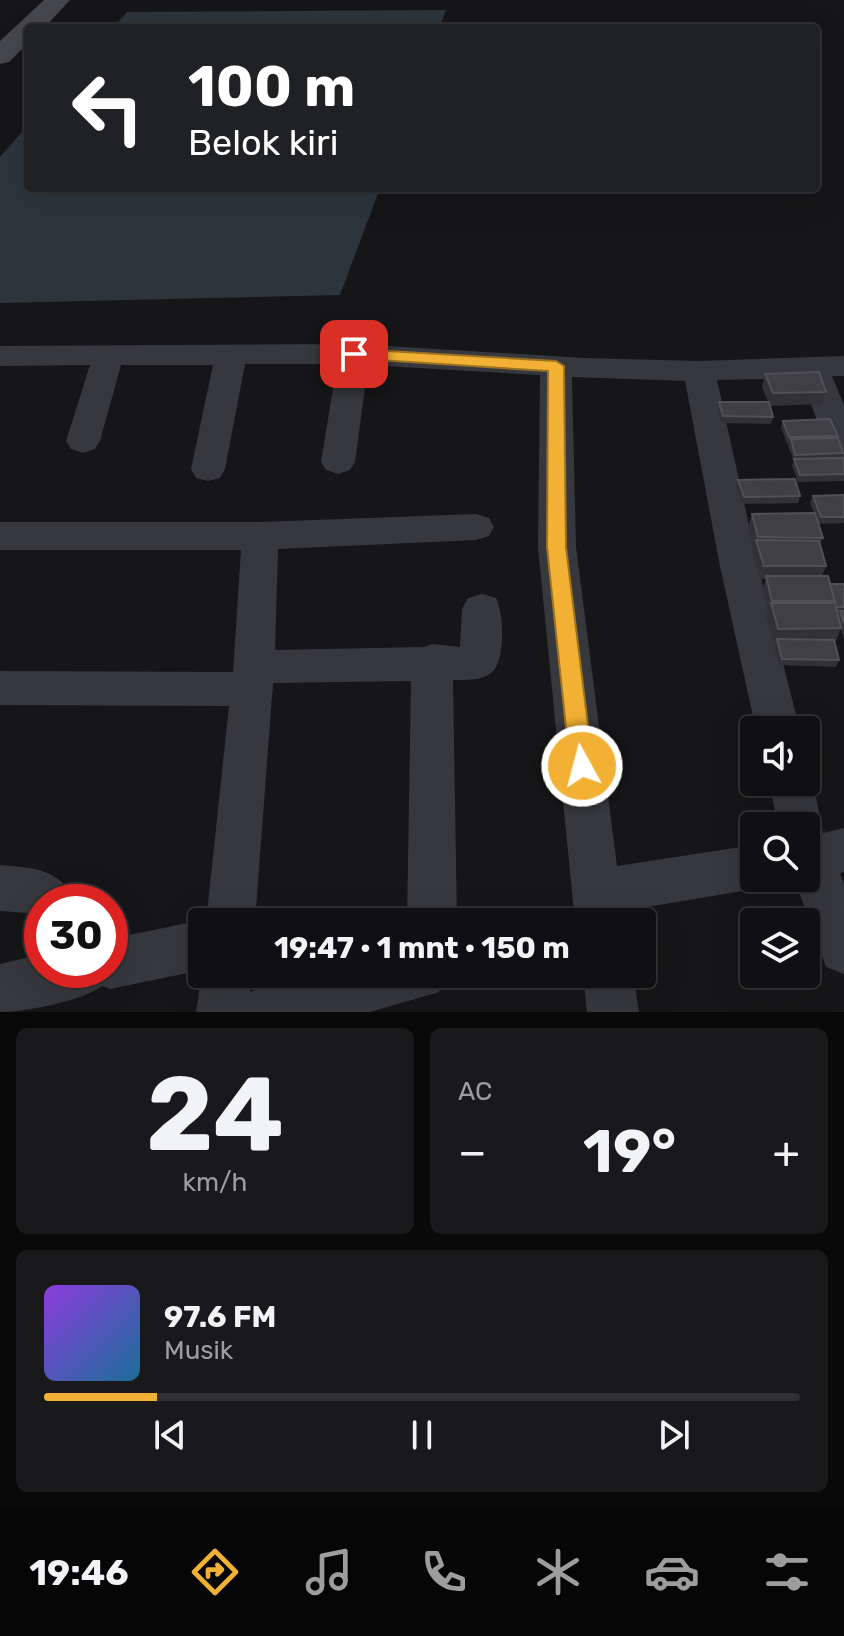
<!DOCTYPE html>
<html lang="id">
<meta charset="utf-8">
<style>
body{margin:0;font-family:Rubik,sans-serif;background:#19191b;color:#f1f3f6;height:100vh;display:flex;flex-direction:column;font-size:30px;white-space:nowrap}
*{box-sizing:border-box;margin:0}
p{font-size:26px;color:#9c9d9f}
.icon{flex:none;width:44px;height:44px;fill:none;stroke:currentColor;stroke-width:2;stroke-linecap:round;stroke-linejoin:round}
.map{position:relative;height:1012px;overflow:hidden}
.details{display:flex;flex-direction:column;gap:16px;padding:16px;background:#09090a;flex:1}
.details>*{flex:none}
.hud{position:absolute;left:24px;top:24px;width:796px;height:168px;border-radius:8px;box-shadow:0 8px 32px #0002,0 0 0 2px #303032;background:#202124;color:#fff;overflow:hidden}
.buttons{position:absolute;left:740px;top:716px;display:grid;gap:16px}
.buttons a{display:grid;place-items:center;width:80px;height:80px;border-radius:8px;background:#101012;box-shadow:0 8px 32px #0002,0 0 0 2px #303032;font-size:40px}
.speed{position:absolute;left:24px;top:884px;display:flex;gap:16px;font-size:40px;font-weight:700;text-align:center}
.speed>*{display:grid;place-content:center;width:104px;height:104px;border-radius:50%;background:#101012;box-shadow:0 8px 32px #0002,0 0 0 2px #303032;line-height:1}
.speed .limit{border:12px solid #d22;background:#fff;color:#111}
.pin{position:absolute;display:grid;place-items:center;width:68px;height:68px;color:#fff;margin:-34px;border-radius:16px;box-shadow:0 4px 12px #0006}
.me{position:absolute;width:88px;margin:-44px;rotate:353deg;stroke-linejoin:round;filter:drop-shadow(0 0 6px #0008)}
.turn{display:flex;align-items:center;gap:28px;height:168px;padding:0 32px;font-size:36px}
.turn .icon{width:104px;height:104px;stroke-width:2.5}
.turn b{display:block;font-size:56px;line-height:68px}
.big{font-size:60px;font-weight:700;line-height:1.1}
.details .card{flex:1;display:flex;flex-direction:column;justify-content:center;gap:12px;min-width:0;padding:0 28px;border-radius:12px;background:#19191b}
.details .dial{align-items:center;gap:0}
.dial b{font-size:104px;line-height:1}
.song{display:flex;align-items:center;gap:24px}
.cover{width:96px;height:96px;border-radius:12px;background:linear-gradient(135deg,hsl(270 70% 55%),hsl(200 70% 35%))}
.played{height:8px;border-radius:4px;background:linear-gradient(90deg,#f2b134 15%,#303032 15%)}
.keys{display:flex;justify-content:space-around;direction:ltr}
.heat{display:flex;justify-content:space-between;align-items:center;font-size:44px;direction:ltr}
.details .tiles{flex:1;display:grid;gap:16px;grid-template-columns:1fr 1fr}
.card:last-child{grid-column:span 2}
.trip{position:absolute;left:188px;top:908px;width:468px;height:80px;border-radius:8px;background:#101012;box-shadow:0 8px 32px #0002,0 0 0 2px #303032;font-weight:700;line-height:80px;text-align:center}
.tabs{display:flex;height:128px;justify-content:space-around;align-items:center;background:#060607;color:#9c9d9f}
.tabs .icon{width:56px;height:56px}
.tabs .active{color:#f2b134}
.tabs b{font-size:36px;color:#f1f3f6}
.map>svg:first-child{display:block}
.water{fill:#2c353c}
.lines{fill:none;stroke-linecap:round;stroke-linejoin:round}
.street{fill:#37383d;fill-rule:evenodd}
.secondary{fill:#45474d;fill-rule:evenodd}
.wall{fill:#323236}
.building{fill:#3f3f44;stroke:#4f5156;stroke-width:2}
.route{fill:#f2b134;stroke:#9d7322;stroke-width:2}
</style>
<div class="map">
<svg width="844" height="1012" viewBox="0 0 844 1012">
<rect width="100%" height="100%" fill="#161618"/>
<path class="water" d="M446,10L439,28H113L127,12Z
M28,125V188H380L340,295L0,303V157Z"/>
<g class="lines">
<path class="street" d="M354,344L584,358L699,361L844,356V376H832L844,405V459L832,455L827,447L801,378L717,380L758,566L800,730H756L720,566L685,381L572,377L576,547L617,866L754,845V878H773L771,883L754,889L623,911L625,922H575L538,547L540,375L368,365L355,462L350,470L338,474L326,470L321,462L337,364H245L225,469L220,478L208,481L196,478L191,469L213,365H121L100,441L95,449L83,453L71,449L66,441L90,365L0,366V346Z
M476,514L489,518L494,527L489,536L476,540L278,549L275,650L424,647L432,644L460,647L462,609L468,598L482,594L496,598C504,613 506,662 491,673C481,681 465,680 453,680L457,922H407L411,681L273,683L255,922H202V970L110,989L102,986C82,1001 25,1012 0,1012V964L42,954V970H110V939L202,920L206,922L229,706L0,705V671L233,672L241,550H0V522H260Z
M806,768L813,782L823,833L844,828V872L840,873L844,884V974L826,967L794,878H806V826H778L769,782H806Z
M0,865C33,868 61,868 75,902H42V922L27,913L0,911Z
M202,971V974H251L250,992L315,974H446L439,992L370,1012H196Z
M583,974H633L639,1012H587Z"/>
<path class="secondary" d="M44,0H70L44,28H28V43L9,62L0,64V41Z"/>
</g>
<path class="wall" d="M765,374L826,392L822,404L770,406L773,417L771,424L721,423L717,408L719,402H768L762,387Z
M783,421L838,436L837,438L843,453L841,458H844V481L798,482L792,465L794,461L788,446L789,444H787L781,427Z
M738,480L800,496L798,503L742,504L736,486Z
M844,495V523L818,524L823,538L820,544L826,566L822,576L830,584H844V640L841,629L836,641H834L839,660L836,667L779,665L774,646L776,641H773L766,616L768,613L762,589L766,579H760L752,552L753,549L748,527L752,514L814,513L810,503L813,496Z"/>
<path class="building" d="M819,372L826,392L773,393L765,374Z
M719,402H769L773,417L723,416Z
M830,419L838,436L789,437L783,421Z
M838,438L843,453L795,455L791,439Z
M844,458V474L800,475L794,459Z
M795,479L800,496L744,497L738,480Z
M844,495V517H821L813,496Z
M815,513L823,538L758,537L752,514Z
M756,540L819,541L826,566H764Z
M766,576H828L835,601H772Z
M830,584H844V607H836Z
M771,603H835L841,628L778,629Z
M840,611H844V624Z
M777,639L834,640L839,660L782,659Z"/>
<path class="route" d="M354,349L556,361L564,366L566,547L593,766L589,773L582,776L574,773L570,766L547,547L548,371L348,358L346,354Z"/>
</svg>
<div class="buttons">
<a><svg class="icon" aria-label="sound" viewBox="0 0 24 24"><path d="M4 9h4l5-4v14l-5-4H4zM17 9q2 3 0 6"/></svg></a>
<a><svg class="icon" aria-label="search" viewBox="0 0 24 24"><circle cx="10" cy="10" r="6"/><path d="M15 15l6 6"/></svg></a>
<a><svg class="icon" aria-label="layers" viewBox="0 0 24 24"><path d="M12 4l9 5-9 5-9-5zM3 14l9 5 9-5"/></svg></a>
</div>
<div class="speed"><div class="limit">30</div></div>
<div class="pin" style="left:354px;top:354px;background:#d93025"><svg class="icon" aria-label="arrive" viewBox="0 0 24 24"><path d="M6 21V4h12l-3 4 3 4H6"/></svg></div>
<svg class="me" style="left:582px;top:766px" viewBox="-20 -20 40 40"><circle r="17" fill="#f2b134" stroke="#fff" stroke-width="3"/><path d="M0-11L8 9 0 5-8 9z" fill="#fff"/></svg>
<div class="trip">19:47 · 1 mnt · 150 m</div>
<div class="hud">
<div class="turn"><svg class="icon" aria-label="left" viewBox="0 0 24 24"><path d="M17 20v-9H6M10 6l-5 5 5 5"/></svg><div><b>100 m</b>Belok kiri</div></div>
</div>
</div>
<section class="details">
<div class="tiles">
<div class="card dial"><b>24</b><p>km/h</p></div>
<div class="card"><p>AC</p>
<div class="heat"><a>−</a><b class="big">19°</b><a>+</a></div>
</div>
<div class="card">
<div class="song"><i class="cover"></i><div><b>97.6 FM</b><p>Musik</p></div></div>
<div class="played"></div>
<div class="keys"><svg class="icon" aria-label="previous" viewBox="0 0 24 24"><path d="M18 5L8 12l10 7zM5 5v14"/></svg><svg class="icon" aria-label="pause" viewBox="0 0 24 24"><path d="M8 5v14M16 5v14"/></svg><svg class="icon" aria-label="next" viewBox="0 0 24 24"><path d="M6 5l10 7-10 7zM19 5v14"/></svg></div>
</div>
</div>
</section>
<nav class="tabs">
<b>19:46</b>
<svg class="icon active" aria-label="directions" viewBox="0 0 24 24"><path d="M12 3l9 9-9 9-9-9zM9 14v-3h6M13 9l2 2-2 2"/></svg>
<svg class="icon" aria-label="music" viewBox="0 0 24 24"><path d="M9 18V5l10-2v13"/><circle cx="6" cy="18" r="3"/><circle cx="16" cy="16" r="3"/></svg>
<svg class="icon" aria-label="phone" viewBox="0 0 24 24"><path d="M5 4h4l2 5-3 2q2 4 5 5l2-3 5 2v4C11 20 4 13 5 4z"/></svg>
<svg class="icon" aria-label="climate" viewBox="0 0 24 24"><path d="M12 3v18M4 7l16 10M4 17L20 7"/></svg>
<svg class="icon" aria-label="car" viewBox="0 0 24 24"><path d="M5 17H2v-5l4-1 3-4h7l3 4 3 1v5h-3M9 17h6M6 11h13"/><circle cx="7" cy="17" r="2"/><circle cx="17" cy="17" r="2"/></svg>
<svg class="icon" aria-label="filters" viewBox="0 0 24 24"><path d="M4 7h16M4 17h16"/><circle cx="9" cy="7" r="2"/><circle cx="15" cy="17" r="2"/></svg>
</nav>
